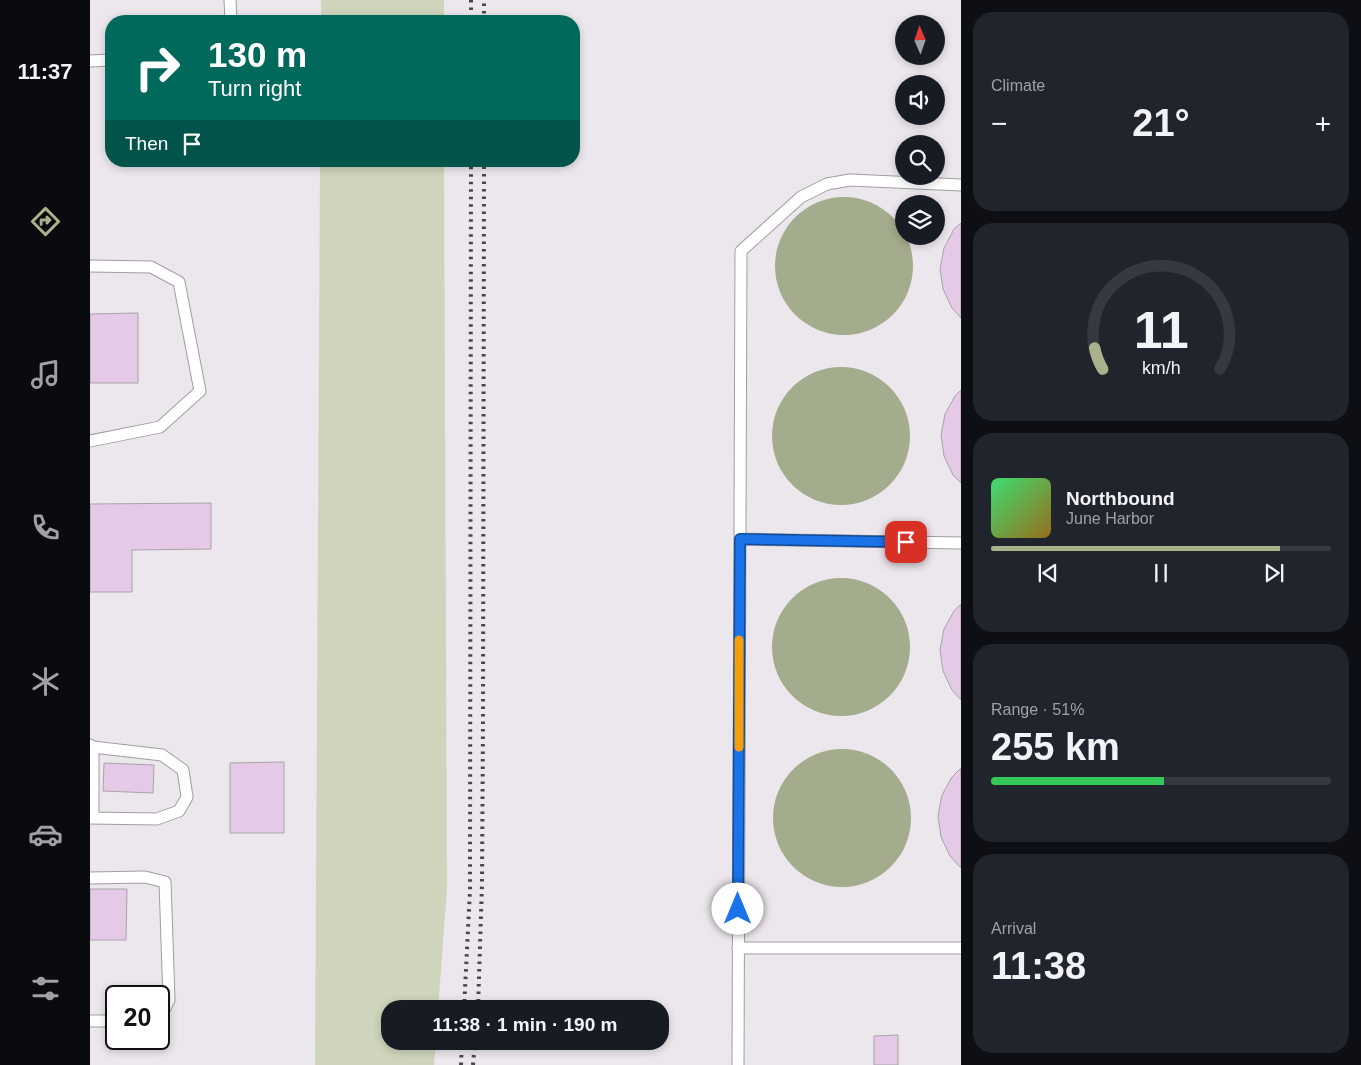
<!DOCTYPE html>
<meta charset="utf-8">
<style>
body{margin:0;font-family:Helvetica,sans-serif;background:#20242c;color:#f1f3f6;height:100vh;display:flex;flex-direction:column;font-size:19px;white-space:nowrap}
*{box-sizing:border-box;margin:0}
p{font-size:16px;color:#9ea1a6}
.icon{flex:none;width:28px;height:28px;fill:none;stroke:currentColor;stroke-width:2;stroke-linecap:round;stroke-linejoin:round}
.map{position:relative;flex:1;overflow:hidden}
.sheet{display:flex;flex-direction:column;gap:12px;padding:12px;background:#0d0f14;width:400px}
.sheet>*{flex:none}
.top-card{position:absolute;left:15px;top:15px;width:475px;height:152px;border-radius:20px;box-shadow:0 2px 8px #0003;background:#00695c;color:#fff;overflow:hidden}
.needle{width:32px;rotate:358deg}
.buttons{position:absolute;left:805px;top:15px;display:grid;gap:10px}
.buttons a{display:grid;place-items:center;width:50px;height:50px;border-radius:50%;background:#171b24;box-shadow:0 2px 8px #0003;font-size:25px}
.speed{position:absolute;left:15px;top:985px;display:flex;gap:10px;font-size:25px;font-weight:700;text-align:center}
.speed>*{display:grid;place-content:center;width:65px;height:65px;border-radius:50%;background:#171b24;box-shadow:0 2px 8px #0003;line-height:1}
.speed .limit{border:2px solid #111;border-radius:8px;background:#fff;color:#111}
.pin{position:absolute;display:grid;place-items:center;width:42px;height:42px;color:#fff;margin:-21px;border-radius:10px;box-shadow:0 2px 8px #0006}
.me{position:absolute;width:55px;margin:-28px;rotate:0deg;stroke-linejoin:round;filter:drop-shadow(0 0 4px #0008)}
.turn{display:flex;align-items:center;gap:18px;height:105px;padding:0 20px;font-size:22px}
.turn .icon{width:65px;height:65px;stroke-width:2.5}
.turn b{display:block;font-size:35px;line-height:42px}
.then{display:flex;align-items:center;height:48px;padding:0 20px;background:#0003;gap:10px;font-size:19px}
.big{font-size:38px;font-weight:700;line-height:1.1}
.sheet .tile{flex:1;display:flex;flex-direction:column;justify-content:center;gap:8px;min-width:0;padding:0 18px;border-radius:20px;background:#20242c}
.sheet .dial{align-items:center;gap:0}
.dial svg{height:130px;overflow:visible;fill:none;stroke:#363941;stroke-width:7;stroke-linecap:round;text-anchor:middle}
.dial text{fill:#f1f3f6;stroke:none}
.song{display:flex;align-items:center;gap:15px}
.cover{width:60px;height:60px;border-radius:8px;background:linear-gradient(135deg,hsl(140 70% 55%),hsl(40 70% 35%))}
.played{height:5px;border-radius:2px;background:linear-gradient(90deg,#a9b28b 85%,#363941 85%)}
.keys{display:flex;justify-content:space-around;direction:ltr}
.heat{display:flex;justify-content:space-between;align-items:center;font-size:28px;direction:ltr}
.charge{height:8px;border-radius:4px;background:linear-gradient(90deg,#34c759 51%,#363941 0)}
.trip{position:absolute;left:291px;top:1000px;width:288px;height:50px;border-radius:20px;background:#171b24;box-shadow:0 2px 8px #0003;font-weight:700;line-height:50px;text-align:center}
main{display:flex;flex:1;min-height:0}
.menu{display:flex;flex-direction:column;width:90px;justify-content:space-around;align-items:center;background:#090b0e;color:#9ea1a6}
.menu .icon{width:35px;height:35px}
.menu .current{color:#a9b28b}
.menu b{font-size:22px;color:#f1f3f6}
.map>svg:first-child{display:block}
.green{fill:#ced5bc}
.water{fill:#a3ac8c}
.building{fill:#e4cae6;stroke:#a8a3a8}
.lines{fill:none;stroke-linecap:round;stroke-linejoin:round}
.lane-casing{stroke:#a19da2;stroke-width:13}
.lane{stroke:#fff;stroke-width:11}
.rail{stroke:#484649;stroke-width:4;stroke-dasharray:2.5 5;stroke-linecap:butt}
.route-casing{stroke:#114b97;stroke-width:12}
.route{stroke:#1a73e8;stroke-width:9}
.slow{stroke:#f59e0b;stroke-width:9}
</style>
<main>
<nav class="menu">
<b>11:37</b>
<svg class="icon current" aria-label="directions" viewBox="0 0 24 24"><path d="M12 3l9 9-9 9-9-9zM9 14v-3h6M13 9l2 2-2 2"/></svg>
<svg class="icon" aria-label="music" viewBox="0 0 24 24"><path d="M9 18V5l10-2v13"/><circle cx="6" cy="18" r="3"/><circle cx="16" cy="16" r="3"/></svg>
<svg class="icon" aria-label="phone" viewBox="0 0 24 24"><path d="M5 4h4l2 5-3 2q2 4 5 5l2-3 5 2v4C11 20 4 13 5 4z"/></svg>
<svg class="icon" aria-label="climate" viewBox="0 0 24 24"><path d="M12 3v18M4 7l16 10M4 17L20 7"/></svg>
<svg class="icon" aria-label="car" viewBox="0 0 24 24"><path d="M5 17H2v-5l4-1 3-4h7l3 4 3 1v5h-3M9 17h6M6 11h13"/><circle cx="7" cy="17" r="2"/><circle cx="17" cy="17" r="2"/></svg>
<svg class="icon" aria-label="filters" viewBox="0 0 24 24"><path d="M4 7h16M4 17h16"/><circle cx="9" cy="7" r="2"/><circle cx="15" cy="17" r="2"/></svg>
</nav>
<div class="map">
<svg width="871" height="1065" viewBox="0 0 871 1065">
<rect width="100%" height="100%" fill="#ece7ed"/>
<path class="green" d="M231,0H354V21H231Z
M230,161H354L357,890L348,1009H300V1041H346L344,1065H225Z"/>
<path class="water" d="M685 266a69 69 0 1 1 138 0a69 69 0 1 1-138 0Z
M682 436a69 69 0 1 1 138 0a69 69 0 1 1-138 0Z
M682 647a69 69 0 1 1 138 0a69 69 0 1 1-138 0Z
M683 818a69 69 0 1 1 138 0a69 69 0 1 1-138 0Z"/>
<path class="building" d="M871,223V318L862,308L853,289L850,269L854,248L864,229Z
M48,313V383H0V314Z
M871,390V483L863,475L854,456L851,435L855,414L865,396Z
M121,503V549L42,550V592H0V504Z
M871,604V700L862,690L853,671L850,650L854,629L864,611Z
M194,762V833H140V763Z
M14,763L64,765L63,793L13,791Z
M871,768V868L860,856L851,837L848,816L852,795L862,777Z
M0,889H37L36,940H0Z
M808,1035V1065H784V1036Z"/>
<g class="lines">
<g class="lane-casing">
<path id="lane" d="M140,0L141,21
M0,61L21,60
M0,266L61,267L89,282L110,391L70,427L0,441
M650,539L871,543
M0,745L3,747L72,755L93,770L97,797L89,811L67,819L0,818
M3,747V817
M0,878L55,877L75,882L79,1000L69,1020
M648,948H871
M0,1021H26
M648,1065L651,251L711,197L737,184L760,180L871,185"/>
</g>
<use href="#lane" class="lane"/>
<path class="rail" d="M381,0V21
M394,21V0
M374,1009L380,890L381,161
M388,1009L392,884L393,717L394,161
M371,1065L372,1041
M383,1065L385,1041"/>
</g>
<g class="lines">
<g class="route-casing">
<path id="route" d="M648,909L650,539L816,542"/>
</g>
<use href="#route" class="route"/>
<path class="slow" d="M649,747V640"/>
</g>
</svg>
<div class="buttons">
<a><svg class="needle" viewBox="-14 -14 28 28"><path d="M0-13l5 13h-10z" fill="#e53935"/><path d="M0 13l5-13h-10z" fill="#9ea1a6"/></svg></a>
<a><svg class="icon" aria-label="sound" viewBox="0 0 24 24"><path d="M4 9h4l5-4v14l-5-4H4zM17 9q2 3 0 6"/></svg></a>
<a><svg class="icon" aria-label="search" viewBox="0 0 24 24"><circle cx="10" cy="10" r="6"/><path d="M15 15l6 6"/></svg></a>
<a><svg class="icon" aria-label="layers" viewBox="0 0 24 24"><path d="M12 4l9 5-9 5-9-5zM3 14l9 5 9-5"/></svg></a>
</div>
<div class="speed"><div class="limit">20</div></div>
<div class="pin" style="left:816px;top:542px;background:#d93025"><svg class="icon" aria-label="arrive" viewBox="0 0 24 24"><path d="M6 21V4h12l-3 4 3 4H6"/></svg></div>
<svg class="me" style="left:648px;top:909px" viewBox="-20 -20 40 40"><circle r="19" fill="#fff"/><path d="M0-13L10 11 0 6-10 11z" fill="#1a73e8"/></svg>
<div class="trip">11:38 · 1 min · 190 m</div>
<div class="top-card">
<div class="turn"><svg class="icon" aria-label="right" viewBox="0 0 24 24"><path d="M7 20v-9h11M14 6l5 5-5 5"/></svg><div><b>130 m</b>Turn right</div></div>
<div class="then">Then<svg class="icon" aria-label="arrive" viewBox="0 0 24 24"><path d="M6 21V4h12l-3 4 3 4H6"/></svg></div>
</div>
</div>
<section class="sheet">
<div class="tile"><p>Climate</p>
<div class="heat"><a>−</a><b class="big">21°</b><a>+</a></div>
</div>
<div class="tile dial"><svg viewBox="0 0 100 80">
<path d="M14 69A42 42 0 1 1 86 69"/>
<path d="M14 69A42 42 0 0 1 9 56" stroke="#a9b28b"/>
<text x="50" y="56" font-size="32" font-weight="700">11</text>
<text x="50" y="72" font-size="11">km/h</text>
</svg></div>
<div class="tile">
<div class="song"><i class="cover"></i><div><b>Northbound</b><p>June Harbor</p></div></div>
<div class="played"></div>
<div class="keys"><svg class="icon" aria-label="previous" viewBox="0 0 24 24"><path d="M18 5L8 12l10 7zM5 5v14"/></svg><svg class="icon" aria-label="pause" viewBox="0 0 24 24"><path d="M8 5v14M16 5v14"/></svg><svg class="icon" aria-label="next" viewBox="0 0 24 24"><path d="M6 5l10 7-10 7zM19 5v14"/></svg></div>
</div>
<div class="tile"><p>Range · 51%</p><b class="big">255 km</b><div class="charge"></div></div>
<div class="tile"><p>Arrival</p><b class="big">11:38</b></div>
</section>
</main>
